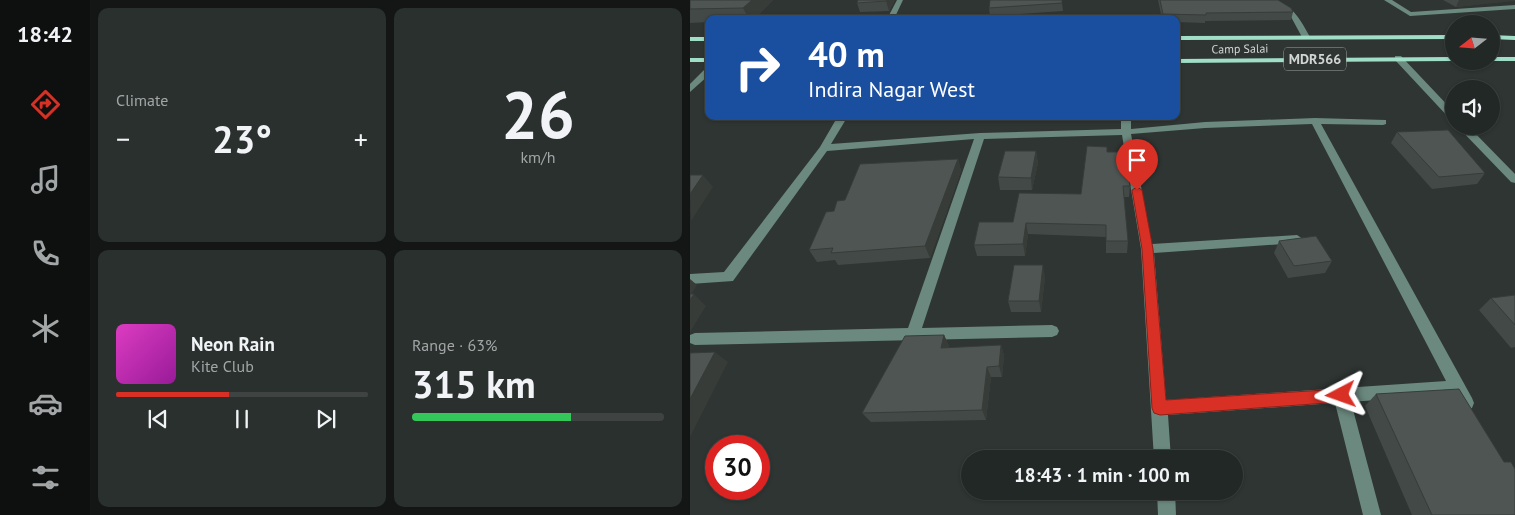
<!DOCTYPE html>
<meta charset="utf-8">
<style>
body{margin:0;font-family:"PT Sans",sans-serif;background:#2a302e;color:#f1f3f6;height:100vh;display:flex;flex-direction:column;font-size:19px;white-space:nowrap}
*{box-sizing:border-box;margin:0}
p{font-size:16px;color:#a2a6a7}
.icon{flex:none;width:28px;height:28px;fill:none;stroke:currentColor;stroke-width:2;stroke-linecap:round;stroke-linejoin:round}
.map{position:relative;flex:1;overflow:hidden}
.details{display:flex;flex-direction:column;gap:8px;padding:8px;background:#131615;width:600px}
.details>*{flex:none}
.hud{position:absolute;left:15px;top:15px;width:475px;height:105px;border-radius:10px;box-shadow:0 1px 4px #0004,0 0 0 1px #3f4443;background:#1a4fa0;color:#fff;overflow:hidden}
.needle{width:32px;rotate:253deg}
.tools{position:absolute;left:755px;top:15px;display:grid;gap:10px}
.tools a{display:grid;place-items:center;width:55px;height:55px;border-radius:50%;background:#222826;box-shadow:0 1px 4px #0004,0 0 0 1px #3f4443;font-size:25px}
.speed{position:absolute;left:15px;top:435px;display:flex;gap:10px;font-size:25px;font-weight:700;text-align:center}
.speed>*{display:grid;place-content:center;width:65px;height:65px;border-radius:50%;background:#222826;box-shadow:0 1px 4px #0004,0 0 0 1px #3f4443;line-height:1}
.speed .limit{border:8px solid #d22;background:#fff;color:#111}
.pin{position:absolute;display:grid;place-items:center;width:42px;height:42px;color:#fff;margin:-51px -21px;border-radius:50% 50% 50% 0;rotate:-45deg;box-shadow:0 0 5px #0007}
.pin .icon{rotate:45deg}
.me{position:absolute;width:55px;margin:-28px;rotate:266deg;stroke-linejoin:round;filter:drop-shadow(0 0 4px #0008)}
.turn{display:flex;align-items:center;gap:18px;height:105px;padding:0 20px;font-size:22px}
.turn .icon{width:65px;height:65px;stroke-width:2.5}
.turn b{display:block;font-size:35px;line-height:42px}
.big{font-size:38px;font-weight:700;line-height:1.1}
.details .card{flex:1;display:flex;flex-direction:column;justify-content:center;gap:8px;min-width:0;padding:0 18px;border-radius:10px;background:#2a302e}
.details .dial{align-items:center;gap:0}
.dial b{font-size:65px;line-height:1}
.song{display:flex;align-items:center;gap:15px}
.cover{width:60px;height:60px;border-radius:8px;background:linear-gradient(135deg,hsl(310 70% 55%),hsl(300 70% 35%))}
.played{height:5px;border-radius:2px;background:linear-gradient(90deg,#d93025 45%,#3f4443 45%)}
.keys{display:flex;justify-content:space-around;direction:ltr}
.heat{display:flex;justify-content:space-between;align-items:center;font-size:28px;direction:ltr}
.charge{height:8px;border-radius:4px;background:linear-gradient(90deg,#34c759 63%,#3f4443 0)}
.details .tiles{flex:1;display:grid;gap:8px;grid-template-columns:repeat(2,1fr)}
.trip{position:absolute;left:271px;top:450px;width:282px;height:50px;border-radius:25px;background:#222826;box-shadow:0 1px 4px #0004,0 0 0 1px #3f4443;font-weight:700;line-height:50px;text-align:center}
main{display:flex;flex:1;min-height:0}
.tab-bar{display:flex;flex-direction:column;width:90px;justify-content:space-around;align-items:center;background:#0e100f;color:#a2a6a7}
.tab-bar .icon{width:35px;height:35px}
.tab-bar .active{color:#d93025}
.tab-bar b{font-size:22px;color:#f1f3f6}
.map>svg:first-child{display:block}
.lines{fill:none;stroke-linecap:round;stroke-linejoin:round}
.minor{fill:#6b897e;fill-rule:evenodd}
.major{fill:#a0dec8;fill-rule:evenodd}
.wall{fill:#434947}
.shaded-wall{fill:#373c39}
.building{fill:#4e5552;stroke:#373c39}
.route{fill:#d93025;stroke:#8d1f18}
.labels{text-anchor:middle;stroke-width:5;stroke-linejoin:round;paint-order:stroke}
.far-street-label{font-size:12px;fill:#d1d5d3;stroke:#2e3532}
.shield{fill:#2e3532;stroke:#a0a5a3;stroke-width:1}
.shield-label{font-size:14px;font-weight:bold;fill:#d1d5d3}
</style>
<main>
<nav class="tab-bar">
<b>18:42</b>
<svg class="icon active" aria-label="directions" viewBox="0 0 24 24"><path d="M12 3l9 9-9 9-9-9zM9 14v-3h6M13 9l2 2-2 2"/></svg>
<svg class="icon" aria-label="music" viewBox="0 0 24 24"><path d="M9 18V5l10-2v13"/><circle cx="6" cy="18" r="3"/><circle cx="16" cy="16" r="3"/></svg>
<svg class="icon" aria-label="phone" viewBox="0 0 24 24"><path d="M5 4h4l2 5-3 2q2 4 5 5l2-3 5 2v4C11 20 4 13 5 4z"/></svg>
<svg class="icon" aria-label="climate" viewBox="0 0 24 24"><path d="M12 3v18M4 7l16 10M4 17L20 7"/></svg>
<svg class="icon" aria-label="car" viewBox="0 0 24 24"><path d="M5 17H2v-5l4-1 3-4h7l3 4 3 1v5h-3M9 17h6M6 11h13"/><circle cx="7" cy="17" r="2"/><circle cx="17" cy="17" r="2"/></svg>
<svg class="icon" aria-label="filters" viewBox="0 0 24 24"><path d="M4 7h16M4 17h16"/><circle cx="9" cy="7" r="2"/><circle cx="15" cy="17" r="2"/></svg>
</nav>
<section class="details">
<div class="tiles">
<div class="card"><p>Climate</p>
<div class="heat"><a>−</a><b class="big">23°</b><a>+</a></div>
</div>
<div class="card dial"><b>26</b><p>km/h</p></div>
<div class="card">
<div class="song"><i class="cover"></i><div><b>Neon Rain</b><p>Kite Club</p></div></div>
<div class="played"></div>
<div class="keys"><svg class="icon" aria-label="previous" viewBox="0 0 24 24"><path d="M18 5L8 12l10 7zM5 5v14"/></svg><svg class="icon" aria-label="pause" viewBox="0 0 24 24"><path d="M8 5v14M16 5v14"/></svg><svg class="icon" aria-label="next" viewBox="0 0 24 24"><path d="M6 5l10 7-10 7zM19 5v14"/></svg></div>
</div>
<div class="card"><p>Range · 63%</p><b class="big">315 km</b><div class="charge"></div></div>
</div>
</section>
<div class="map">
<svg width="825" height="515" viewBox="0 0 825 515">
<rect width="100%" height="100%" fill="#2e3532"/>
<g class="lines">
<path class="minor" d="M207,0H213L204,19H197Z
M577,0C600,0 610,19 620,37L619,39H613L600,15Z
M694,0H702L721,12L825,5V9L720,16Z
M705,56H711L764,112V121L761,120L705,60Z
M16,68H19V75L0,92V84Z
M148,116H158L141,144L290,133L431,129V116H441V129L515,122L625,118L696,120V124L693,125L631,124L782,398L784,403L782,408L776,411L770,408L763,394L661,402L691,515H673L645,403L478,415L481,459H464L451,249L432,135L294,139L232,328L362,325L367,327L369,331L367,335L362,337L5,345L0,343V335L5,333L218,328L284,139L137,151L43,281L0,284V274L34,272L130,147ZM622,124L756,381L476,400L464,253L607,243L613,239L607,235L462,244L441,134L515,128Z
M767,126H778L825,174V183L821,182Z
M467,491H485L486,515H468Z"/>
<path class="major" d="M764,35V39L486,40V36Z
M801,35L825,36V40L801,39Z
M0,37H19V41H0Z
M764,57V61L486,63V59Z
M801,57H825V61H801Z
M0,58H19V62H0Z"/>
</g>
<path class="wall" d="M0,0H83L64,19H19V22L0,23Z
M168,0H205L199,11L170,12L167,3Z
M468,0H588L603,12L601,20L515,21V23L486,22V19H472Z
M753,0H825L766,7Z
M372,3L373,11L300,16L299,8Z
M707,132L795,173L787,184L742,189L701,143Z
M346,151L348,163L342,190H310L308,177Z
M417,152L440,186L439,197H434L438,241L437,253H416V237L338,234L335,256H287L284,245L323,222L391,194Z
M268,159L271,171L240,258L148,265L145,260L127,262L119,250L155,200Z
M589,241L642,261L635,273L598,278L584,253Z
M355,277L351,312H321L318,301Z
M825,295V347L821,348L789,310L801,298Z
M254,335L259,346V348L311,345L314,356L312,377H301L296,420L181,422L172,413Z
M686,394L814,462L825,515H722L675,406Z"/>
<path class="shaded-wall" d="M62,0H83L64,19H59L53,8Z
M197,0H205L199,11L196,1Z
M769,0H825V1L766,7Z
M346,151L348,163L342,190L341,178Z
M268,159L271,171L240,258L235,246Z
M13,175L23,187L1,221L0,194Z
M336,223L338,234L335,256L333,244Z
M353,265L355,277L351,312L349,301Z
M0,279L7,285L0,296Z
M4,294L16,306L0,332V300Z
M254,335L259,346L257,359L251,348Z
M311,345L314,356L312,377L309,366Z
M25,352L38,362L0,437V399Z
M297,367L301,377L296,420L292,410Z"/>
<path class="building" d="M0,0H62L53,8L0,9Z
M168,0H197L196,1L167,3Z
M300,0H372V3L299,8Z
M470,0H588L601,8L603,12L516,13V15L473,14Z
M758,130L795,173L749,177L707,132Z
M397,146L417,147V152H435L440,186H433L438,241H416V225L336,223L333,244L284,245L289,222H323L329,193L391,194Z
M315,151H346L341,178L308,177Z
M268,159L235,246L141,253L143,248L119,250L136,212L144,211L147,201L155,200L170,164Z
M0,175H13L0,194Z
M626,236L642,261L604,266L589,241Z
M324,265H353L349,301H318Z
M0,294H4L0,300Z
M825,295V325L801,298Z
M254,335L251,348L311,345L309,366L297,367L292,410L172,413L215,336Z
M25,352L0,399V353Z
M769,389L814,462H821L825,469V515H742L686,394Z"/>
<path class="route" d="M447,187L452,190L463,249L476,400L651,389L656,391L658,395L656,400L651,402L470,415L464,413L462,408L452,249L442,190Z"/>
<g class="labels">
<g class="far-street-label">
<text transform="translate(550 49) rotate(-1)" y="4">Camp Salai</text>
</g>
<rect class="shield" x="594" y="47.5" width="62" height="23" rx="4"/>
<g class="shield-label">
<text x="625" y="64">MDR566</text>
</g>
</g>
</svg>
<div class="tools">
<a><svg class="needle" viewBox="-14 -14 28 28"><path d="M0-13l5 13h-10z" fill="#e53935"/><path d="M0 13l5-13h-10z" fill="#a2a6a7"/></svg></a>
<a><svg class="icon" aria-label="sound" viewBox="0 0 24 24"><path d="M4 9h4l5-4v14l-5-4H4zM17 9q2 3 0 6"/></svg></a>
</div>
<div class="speed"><div class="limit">30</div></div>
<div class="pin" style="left:447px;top:190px;background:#d93025"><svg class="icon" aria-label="arrive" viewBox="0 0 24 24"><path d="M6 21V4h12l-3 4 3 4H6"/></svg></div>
<svg class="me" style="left:651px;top:395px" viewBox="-20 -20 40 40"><path d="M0-17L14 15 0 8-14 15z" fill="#d93025" stroke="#fff" stroke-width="4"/></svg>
<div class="trip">18:43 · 1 min · 100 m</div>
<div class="hud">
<div class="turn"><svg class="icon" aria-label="right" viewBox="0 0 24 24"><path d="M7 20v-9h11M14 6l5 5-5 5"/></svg><div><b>40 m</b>Indira Nagar West</div></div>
</div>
</div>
</main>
